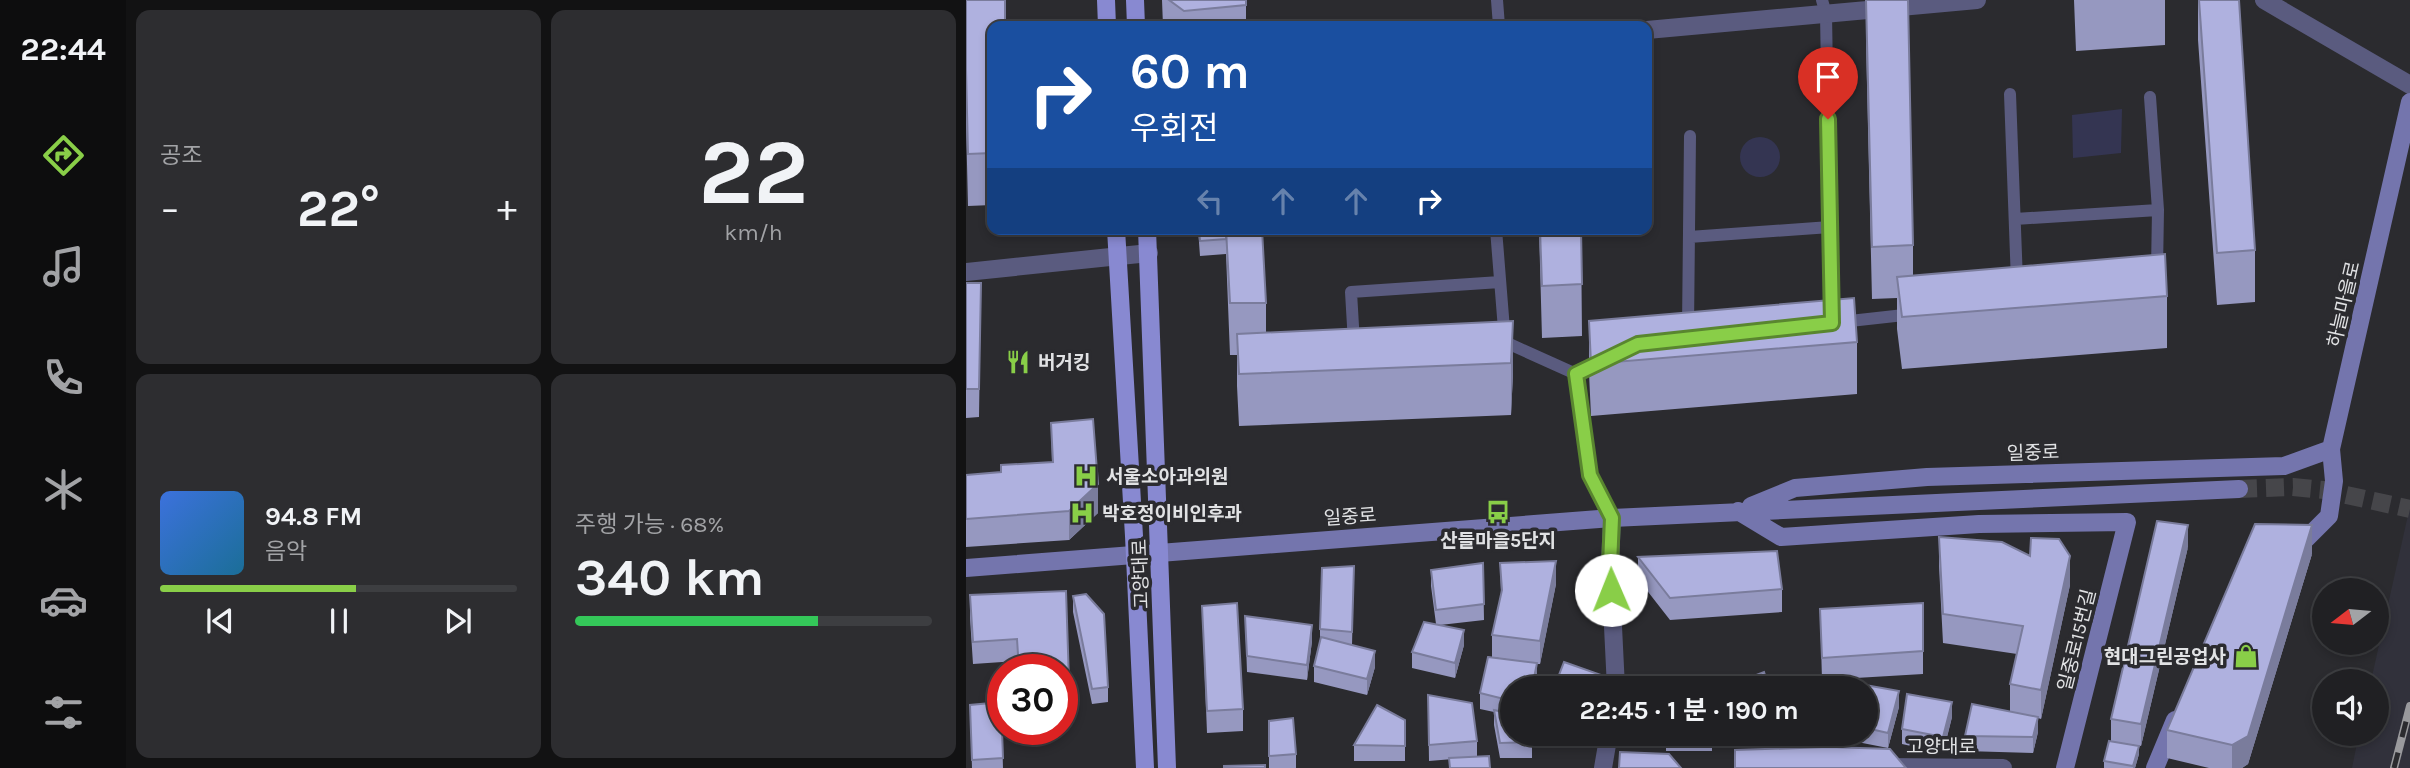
<!DOCTYPE html>
<html lang="ko">
<meta charset="utf-8">
<style>
body{margin:0;font-family:Karla,"Noto Sans KR",sans-serif;background:#2d2d30;color:#f1f3f6;height:100vh;display:flex;flex-direction:column;font-size:26px;white-space:nowrap}
*{box-sizing:border-box;margin:0}
p{font-size:23px;color:#a2a3a6}
.icon{flex:none;width:38px;height:38px;fill:none;stroke:currentColor;stroke-width:2;stroke-linecap:round;stroke-linejoin:round}
.map{position:relative;flex:1;overflow:hidden}
.details{display:flex;flex-direction:column;gap:10px;padding:10px;background:#121213;width:840px}
.details>*{flex:none}
.top-card{position:absolute;left:21px;top:21px;width:665px;height:214px;border-radius:14px;box-shadow:0 4px 10px #0003,0 0 0 2px #3d3e41;background:#1a4fa0;color:#fff;overflow:hidden}
.needle{width:46px;rotate:254deg}
.tools{position:absolute;left:1346px;top:578px;display:grid;gap:14px}
.tools a{display:grid;place-items:center;width:77px;height:77px;border-radius:50%;background:#202023;box-shadow:0 4px 10px #0003,0 0 0 2px #3d3e41;font-size:35px}
.speed{position:absolute;left:21px;top:654px;display:flex;gap:14px;font-size:35px;font-weight:700;text-align:center}
.speed>*{display:grid;place-content:center;width:91px;height:91px;border-radius:50%;background:#202023;box-shadow:0 4px 10px #0003,0 0 0 2px #3d3e41;line-height:1}
.speed .limit{border:10px solid #d22;background:#fff;color:#111}
.pin{position:absolute;display:grid;place-items:center;width:60px;height:60px;color:#fff;margin:-72px -30px;border-radius:50% 50% 50% 0;rotate:-45deg;box-shadow:0 0 7px #0007}
.pin .icon{rotate:45deg}
.me{position:absolute;width:77px;margin:-38px;rotate:359deg;stroke-linejoin:round;filter:drop-shadow(0 0 5px #0008)}
.turn{display:flex;align-items:center;gap:24px;height:147px;padding:0 28px;font-size:32px}
.turn .icon{width:91px;height:91px;stroke-width:2.5}
.turn b{display:block;font-size:49px;line-height:60px}
.lanes{display:flex;align-items:center;height:66px;padding:0 28px;background:#0003;justify-content:center;gap:35px;direction:ltr}
.lanes .off{opacity:.35}
.big{font-size:52px;font-weight:700;line-height:1.1}
.details .tile{flex:1;display:flex;flex-direction:column;justify-content:center;gap:10px;min-width:0;padding:0 24px;border-radius:14px;background:#2d2d30}
.details .dial{align-items:center;gap:0}
.dial b{font-size:91px;line-height:1}
.song{display:flex;align-items:center;gap:21px}
.cover{width:84px;height:84px;border-radius:10px;background:linear-gradient(135deg,hsl(220 70% 55%),hsl(200 70% 35%))}
.played{height:7px;border-radius:4px;background:linear-gradient(90deg,#89ce48 55%,#3d3e41 55%)}
.keys{display:flex;justify-content:space-around;direction:ltr}
.heat{display:flex;justify-content:space-between;align-items:center;font-size:38px;direction:ltr}
.charge{height:10px;border-radius:5px;background:linear-gradient(90deg,#34c759 68%,#3d3e41 0)}
.details .tiles{flex:1;display:grid;gap:10px;grid-template-columns:repeat(2,1fr)}
.trip{position:absolute;left:534px;top:676px;width:378px;height:70px;border-radius:35px;background:#202023;box-shadow:0 4px 10px #0003,0 0 0 2px #3d3e41;font-weight:700;line-height:70px;text-align:center}
main{display:flex;flex:1;min-height:0}
.dock{display:flex;flex-direction:column;width:126px;justify-content:space-around;align-items:center;background:#0d0d0e;color:#a2a3a6}
.dock .icon{width:49px;height:49px}
.dock .active{color:#89ce48}
.dock b{font-size:32px;color:#f1f3f6}
.map>svg:first-child{display:block}
.built{fill:#31313b}
.green{fill:#343552}
.lines{fill:none;stroke-linecap:round;stroke-linejoin:round}
.secondary-tunnel{stroke:#46464a;stroke-width:18;stroke-dasharray:18 9;stroke-linecap:butt}
.lane{stroke:#5a5b7f;stroke-width:12}
.street{stroke:#5a5b7f;stroke-width:18}
.secondary{stroke:#7475ad;stroke-width:18}
.primary{stroke:#8889d1;stroke-width:18}
.rail-casing{stroke:#9a9a9d;stroke-width:8}
.rail{stroke:#2b2b2f;stroke-width:5;stroke-dasharray:16;stroke-linecap:butt}
.wall{fill:#9698c0}
.shaded-wall{fill:#7a7c9c}
.building{fill:#afb1df;stroke:#7a7c9c;stroke-width:2}
.route-casing{stroke:#59862f;stroke-width:18}
.route{stroke:#89ce48;stroke-width:12}
.labels{text-anchor:middle;stroke-width:7;stroke-linejoin:round;paint-order:stroke}
.street-label{font-size:19px;fill:#e1e2e4;stroke:#2b2b2f}
.poi-label{font-size:19px;font-weight:bold;fill:#e1e2e4;stroke:#2b2b2f;text-anchor:start}
</style>
<main>
<nav class="dock">
<b>22:44</b>
<svg class="icon active" aria-label="directions" viewBox="0 0 24 24"><path d="M12 3l9 9-9 9-9-9zM9 14v-3h6M13 9l2 2-2 2"/></svg>
<svg class="icon" aria-label="music" viewBox="0 0 24 24"><path d="M9 18V5l10-2v13"/><circle cx="6" cy="18" r="3"/><circle cx="16" cy="16" r="3"/></svg>
<svg class="icon" aria-label="phone" viewBox="0 0 24 24"><path d="M5 4h4l2 5-3 2q2 4 5 5l2-3 5 2v4C11 20 4 13 5 4z"/></svg>
<svg class="icon" aria-label="climate" viewBox="0 0 24 24"><path d="M12 3v18M4 7l16 10M4 17L20 7"/></svg>
<svg class="icon" aria-label="car" viewBox="0 0 24 24"><path d="M5 17H2v-5l4-1 3-4h7l3 4 3 1v5h-3M9 17h6M6 11h13"/><circle cx="7" cy="17" r="2"/><circle cx="17" cy="17" r="2"/></svg>
<svg class="icon" aria-label="filters" viewBox="0 0 24 24"><path d="M4 7h16M4 17h16"/><circle cx="9" cy="7" r="2"/><circle cx="15" cy="17" r="2"/></svg>
</nav>
<section class="details">
<div class="tiles">
<div class="tile"><p>공조</p>
<div class="heat"><a>−</a><b class="big">22°</b><a>+</a></div>
</div>
<div class="tile dial"><b>22</b><p>km/h</p></div>
<div class="tile">
<div class="song"><i class="cover"></i><div><b>94.8 FM</b><p>음악</p></div></div>
<div class="played"></div>
<div class="keys"><svg class="icon" aria-label="previous" viewBox="0 0 24 24"><path d="M18 5L8 12l10 7zM5 5v14"/></svg><svg class="icon" aria-label="pause" viewBox="0 0 24 24"><path d="M8 5v14M16 5v14"/></svg><svg class="icon" aria-label="next" viewBox="0 0 24 24"><path d="M6 5l10 7-10 7zM19 5v14"/></svg></div>
</div>
<div class="tile"><p>주행 가능 · 68%</p><b class="big">340 km</b><div class="charge"></div></div>
</div>
</section>
<div class="map">
<svg width="1444" height="768" viewBox="0 0 1444 768">
<rect width="100%" height="100%" fill="#2b2b2f"/>
<path class="built" d="M1444,506V768H1386L1393,733H1410V681H1405Z"/>
<path class="green" d="M1156,109L1155,153L1107,158L1106,115Z
M774 157a20 20 0 1 1 40 0a20 20 0 1 1-40 0Z"/>
<g class="lines">
<path class="secondary-tunnel" d="M1273,489L1327,487L1358,490L1444,509"/>
<path class="lane" d="M531,0L533,26
M856,0L860,14L865,314
M1044,94L1051,282
M1184,97L1192,210L1191,270
M1049,219L1192,210
M530,229L539,342L610,374
M723,237L864,227
M875,322L947,314
M722,327L724,136
M388,343L385,292L534,282
M610,374L638,361
M610,374L624,475L646,518"/>
<path class="street" d="M1298,0L1444,85
M681,30L1011,0
M0,272L183,253
M646,518L644,565L650,688
M917,767L1037,768
M637,768L643,733"/>
<path class="secondary" d="M785,506L829,488L961,477L1318,466L1365,449
M772,511L815,537L1013,524L1161,522L1099,768
M1327,540L1340,539L1363,516L1368,481L1365,449L1444,102
M0,568L646,518L1273,489
M1189,768L1209,720"/>
<path class="primary" d="M140,0L141,26
M169,0L170,26
M150,229L168,536L179,768
M181,229L201,768"/>
<g class="rail-casing">
<path id="rail" d="M1428,768L1444,706"/>
</g>
<use href="#rail" class="rail"/>
</g>
<path class="wall" d="M0,0L26,26V205L2,206L0,122Z
M196,0H280V26H197Z
M900,0L947,245V275L1201,296V348L936,369L931,329V298L906,299L900,43Z
M1108,0H1199V45L1110,51Z
M1232,0H1273L1289,250V302L1251,305L1232,40Z
M232,229H296L300,303V333L547,321V373L545,415L273,426L271,386V355H264L260,254L234,256Z
M573,229H615L616,336L576,338Z
M0,283H15L13,417L0,418Z
M623,321L891,342V394L625,416L623,373Z
M85,423L132,513L103,540L0,547V475L35,472L86,462Z
M973,537L1104,585L1075,719L1072,718V732L1067,753L999,751V736L1044,711V684L1051,654L977,643L973,566Z
M1222,547L1175,746L1149,742L1173,754L1169,768H1138V761L1145,742V719Z
M1346,554L1282,764L1276,768H1243L1201,758V730Z
M672,557L816,589V612L704,620L672,579Z
M517,563L518,620L474,625L498,645L489,678L446,668V652L470,624L465,586V570Z
M534,563L590,584L574,664H571V679L569,688H546V733L566,742V758H534L528,725V712L514,709V693L570,663L526,657V635L535,594Z
M388,566L386,645L409,667L401,695L348,682V666L354,644V629Z
M100,591L103,703L96,704V670H51V661L7,664L4,618V595Z
M107,596L142,687V702L126,704L107,612Z
M957,603V674L856,680L854,609Z
M236,606L277,709V731L241,733Z
M279,616L346,641L341,680L281,672Z
M900,688L933,707L922,748L881,740V733H900Z
M462,695L511,741V757L463,761Z
M35,702L37,768H6L4,705Z
M986,717L977,753L936,744V729Z
M439,720V761H388V745Z
M303,721L330,754V768H303Z
M578,733H624L620,745Z
M700,733L746,735V751H700Z
M774,733H814V736L778,747Z
M837,733H867L866,747H837Z"/>
<path class="shaded-wall" d="M547,321V373L545,415V363Z
M132,484V513L103,540V511Z
M1222,525V547L1175,746V724Z
M1346,525V554L1282,764L1276,768H1266V745Z
M1104,556V585L1075,719V690Z
M590,561V584L574,664V641Z
M346,625V641L341,680V665Z
M498,630V645L489,678V663Z
M409,651V667L401,695V679Z
M571,663V679L569,688H566Z
M638,676V688H634Z
M933,691V707L922,748V733Z
M986,702V717L977,753V737Z
M1072,717V732L1067,753V737Z
M620,733H624L620,745Z
M778,733H814V736L778,747Z
M1173,746V754L1169,768H1167Z"/>
<path class="building" d="M0,0H39V26H26V153L2,154L0,70Z
M203,0H280V5L218,11Z
M900,0H942L947,245L906,247Z
M1233,0H1273L1289,250L1251,253Z
M612,21V26H577Z
M233,229H260V239L234,241Z
M260,229H296L300,303H264Z
M574,229H615L616,284L576,286Z
M1199,254L1201,296L936,317L931,277Z
M0,283H15L13,389H0Z
M888,298L891,342L625,364L623,321Z
M547,321L545,363L273,374L271,334Z
M127,419L132,484L103,511L0,519V475L35,472V465L87,462L85,423Z
M1191,521L1222,525L1175,724L1145,719Z
M1289,524L1346,525L1282,736L1266,745L1201,730Z
M973,537L1036,542L1064,556L1065,538L1093,539L1104,556L1075,690L1044,684L1057,626L977,614Z
M811,551L816,589L704,598L672,557Z
M590,561L574,641L526,635L536,590L534,563Z
M517,563L518,604L470,610L465,570Z
M388,566L386,632L354,629L356,568Z
M100,591L103,681H96V670H53L51,639L7,642L4,595Z
M120,594L138,614L142,687L126,689L107,596Z
M271,603L277,709L241,711L236,606Z
M957,603V651L856,658L854,609Z
M279,616L346,625L341,665L281,656Z
M458,622L498,630L489,663L446,652Z
M355,637L409,651L401,679L348,666Z
M522,657L571,663L566,688H546V701L514,693Z
M598,662L638,676L634,688H588Z
M798,672L803,688H764V685Z
M888,683L933,691L922,733L900,728V688H888Z
M941,694L986,702L977,737L936,729Z
M462,695L506,703L511,741L463,745Z
M35,702L37,758L6,760L4,705Z
M1006,704L1072,717L1067,737L999,736Z
M411,705L439,720V746L388,745Z
M528,710L546,714V733H566V742L534,743Z
M327,718L330,754L303,756V721Z
M700,733H745L746,735L700,736Z
M837,733H866V735Z
M1143,741L1173,746L1167,766L1138,761Z
M863,747L924,749L940,768H769V750Z
M654,752L703,754L715,768H653Z
M523,756L524,768H484L483,758Z
M299,765V768H258V766Z"/>
<g class="lines">
<g class="route-casing">
<path id="route" d="M645,590L644,565L646,518L624,475L610,374L672,344L866,323L862,119"/>
</g>
<use href="#route" class="route"/>
</g>
<defs>
<g id="restaurant-bare" transform="scale(1.89)"><path d="M-5-6h1v4h1v-4h1v4h1v-4h1v5L-1.5 .5V6h-2V.5L-5-1ZM5-6V6H3V1.5H1.5Q1.5-4 5-6Z" fill="#89ce48" stroke="#2b2b2f" stroke-width="2.5" paint-order="stroke"/></g>
<g id="hospital-bare" transform="scale(1.89)"><path d="M-5-5h3v3.5h4V-5h3V5h-3V1.5h-4V5h-3Z" fill="#89ce48" stroke="#2b2b2f" stroke-width="2.5" paint-order="stroke"/></g>
<g id="bus-bare" transform="scale(1.89)"><path d="M-5-6H5V4H4V6H2V4H-2V6H-4V4H-5ZM-3.5-4V0h7V-4ZM-3.5 1.2v1.5H-2V1.2ZM2 1.2v1.5H3.5V1.2Z" fill="#89ce48" stroke="#2b2b2f" stroke-width="2.5" paint-order="stroke"/></g>
<g id="shop-bare" transform="scale(1.89)"><path d="M-5-2.5h2.3a2.7 3.5 0 0 1 5.4 0H5L5.5 6h-11ZM-1.5-2.5h3a1.5 2.3 0 0 0-3 0Z" fill="#89ce48" stroke="#2b2b2f" stroke-width="2.5" paint-order="stroke"/></g>
</defs>
<g fill-rule="evenodd">
<use href="#restaurant-bare" x="52" y="362"/>
<use href="#hospital-bare" x="120" y="476"/>
<use href="#bus-bare" x="532" y="512"/>
<use href="#hospital-bare" x="116" y="513"/>
<use href="#shop-bare" x="1280" y="656"/>
</g>
<g class="labels">
<g class="street-label">
<text transform="translate(1377 304) rotate(-77)" y="7">하늘마을로</text>
<text transform="translate(1067 452) rotate(-2)" y="7">일중로</text>
<text transform="translate(384 516) rotate(-4)" y="7">일중로</text>
<text transform="translate(174 574) rotate(-92)" y="7">고양대로</text>
<text transform="translate(1110 640) rotate(-76)" y="7">일중로15번길</text>
<text x="975" y="753">고양대로</text>
</g>
<g class="poi-label">
<text x="72" y="369">버거킹</text>
<text x="140" y="483">서울소아과의원</text>
<text x="136" y="520">박호정이비인후과</text>
<text x="532" y="547" text-anchor="middle">산들마을5단지</text>
<text x="1260" y="663" text-anchor="end">현대그린공업사</text>
</g>
</g>
</svg>
<div class="tools">
<a><svg class="needle" viewBox="-14 -14 28 28"><path d="M0-13l5 13h-10z" fill="#e53935"/><path d="M0 13l5-13h-10z" fill="#a2a3a6"/></svg></a>
<a><svg class="icon" aria-label="sound" viewBox="0 0 24 24"><path d="M4 9h4l5-4v14l-5-4H4zM17 9q2 3 0 6"/></svg></a>
</div>
<div class="speed"><div class="limit">30</div></div>
<div class="pin" style="left:862px;top:119px;background:#d93025"><svg class="icon" aria-label="arrive" viewBox="0 0 24 24"><path d="M6 21V4h12l-3 4 3 4H6"/></svg></div>
<svg class="me" style="left:645px;top:590px" viewBox="-20 -20 40 40"><circle r="19" fill="#fff"/><path d="M0-13L10 11 0 6-10 11z" fill="#89ce48"/></svg>
<div class="trip">22:45 · 1 분 · 190 m</div>
<div class="top-card">
<div class="turn"><svg class="icon" aria-label="right" viewBox="0 0 24 24"><path d="M7 20v-9h11M14 6l5 5-5 5"/></svg><div><b>60 m</b>우회전</div></div>
<div class="lanes"><svg class="icon off" aria-label="left" viewBox="0 0 24 24"><path d="M17 20v-9H6M10 6l-5 5 5 5"/></svg><svg class="icon off" aria-label="ahead" viewBox="0 0 24 24"><path d="M12 20V5M6 11l6-6 6 6"/></svg><svg class="icon off" aria-label="ahead" viewBox="0 0 24 24"><path d="M12 20V5M6 11l6-6 6 6"/></svg><svg class="icon" aria-label="right" viewBox="0 0 24 24"><path d="M7 20v-9h11M14 6l5 5-5 5"/></svg></div>
</div>
</div>
</main>
